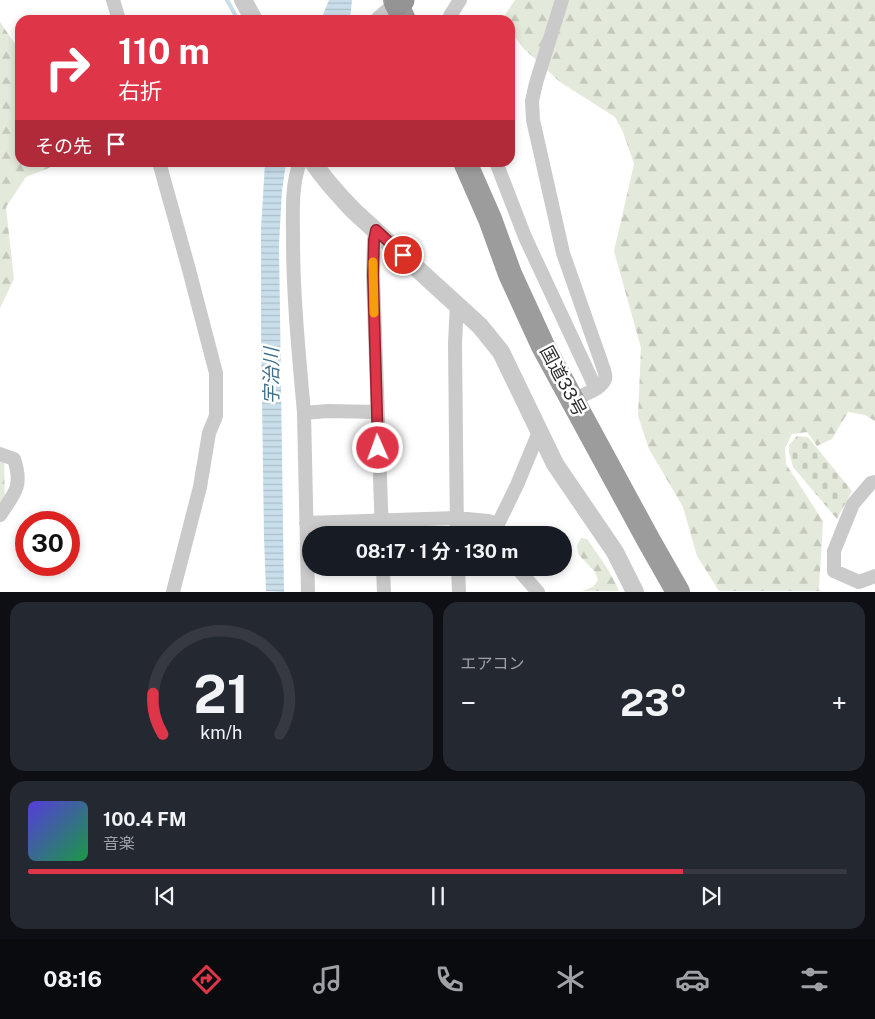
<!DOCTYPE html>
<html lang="ja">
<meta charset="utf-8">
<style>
body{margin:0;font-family:"Public Sans","Noto Sans JP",sans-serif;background:#242831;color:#f1f3f6;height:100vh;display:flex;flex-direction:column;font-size:19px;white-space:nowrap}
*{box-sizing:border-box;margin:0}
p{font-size:16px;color:#9ea1a6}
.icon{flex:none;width:28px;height:28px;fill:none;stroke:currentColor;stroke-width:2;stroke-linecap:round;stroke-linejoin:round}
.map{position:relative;height:592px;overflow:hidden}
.sheet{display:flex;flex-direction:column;gap:10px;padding:10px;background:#0d0f14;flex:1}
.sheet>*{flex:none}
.guide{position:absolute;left:15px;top:15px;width:500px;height:152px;border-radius:15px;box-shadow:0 2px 8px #0003;background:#de3549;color:#fff;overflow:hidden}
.speed{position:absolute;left:15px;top:511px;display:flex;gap:10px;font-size:25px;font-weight:700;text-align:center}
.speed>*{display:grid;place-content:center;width:65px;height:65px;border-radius:50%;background:#171b24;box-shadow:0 2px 8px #0003;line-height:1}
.speed .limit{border:8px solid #d22;background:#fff;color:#111}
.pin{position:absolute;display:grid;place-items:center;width:42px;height:42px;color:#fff;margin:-21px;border:2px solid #fff;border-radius:50%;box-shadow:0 1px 5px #0007}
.me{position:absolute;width:55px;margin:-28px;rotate:358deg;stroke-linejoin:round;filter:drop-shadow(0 0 4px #0008)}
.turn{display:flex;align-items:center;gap:18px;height:105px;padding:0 20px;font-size:22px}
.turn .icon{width:65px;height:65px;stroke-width:2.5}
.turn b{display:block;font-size:35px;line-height:42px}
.then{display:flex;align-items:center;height:48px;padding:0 20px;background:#0003;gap:10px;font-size:19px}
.big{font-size:38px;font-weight:700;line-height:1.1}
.sheet .card{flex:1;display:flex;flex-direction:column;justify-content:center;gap:8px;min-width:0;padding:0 18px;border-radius:15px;background:#242831}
.sheet .dial{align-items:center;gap:0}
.dial svg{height:130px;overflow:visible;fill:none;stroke:#363941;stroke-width:7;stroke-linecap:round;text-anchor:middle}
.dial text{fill:#f1f3f6;stroke:none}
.song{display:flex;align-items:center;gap:15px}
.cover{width:60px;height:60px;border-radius:8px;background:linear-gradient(135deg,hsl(250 70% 55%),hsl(140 70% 35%))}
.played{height:5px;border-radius:2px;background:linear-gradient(90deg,#de3549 80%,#363941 80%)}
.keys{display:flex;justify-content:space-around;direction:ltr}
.heat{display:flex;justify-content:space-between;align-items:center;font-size:28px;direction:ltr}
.sheet .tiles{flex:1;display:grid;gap:10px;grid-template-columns:1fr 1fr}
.card:last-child{grid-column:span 2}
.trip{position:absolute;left:302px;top:526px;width:270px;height:50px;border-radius:25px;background:#171b24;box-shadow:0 2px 8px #0003;font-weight:700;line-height:50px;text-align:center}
.tab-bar{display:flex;height:80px;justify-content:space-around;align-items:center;background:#090b0e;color:#9ea1a6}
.tab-bar .icon{width:35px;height:35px}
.tab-bar .on{color:#de3549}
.tab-bar b{font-size:22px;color:#f1f3f6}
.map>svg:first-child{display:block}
.forest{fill:url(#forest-firs)}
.cemetery{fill:url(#cemetery-stones)}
.water{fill:url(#water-rules)}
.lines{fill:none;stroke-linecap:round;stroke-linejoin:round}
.stream{stroke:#c8deea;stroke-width:4}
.minor{stroke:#cacaca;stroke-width:14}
.tertiary{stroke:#cacaca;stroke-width:18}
.trunk{stroke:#9c9c9c;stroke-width:24}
.motorway{stroke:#949494;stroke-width:25}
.route-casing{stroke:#90222f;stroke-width:12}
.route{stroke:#de3549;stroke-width:9}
.slow{stroke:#f59e0b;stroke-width:9}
.labels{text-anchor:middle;stroke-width:5;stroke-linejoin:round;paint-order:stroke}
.street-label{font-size:18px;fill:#2d2d2d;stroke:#fff}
.water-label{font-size:19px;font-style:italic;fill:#3f718c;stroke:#fff}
</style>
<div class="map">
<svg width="875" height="592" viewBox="0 0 875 592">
<defs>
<pattern id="forest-firs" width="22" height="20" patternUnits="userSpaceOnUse" patternTransform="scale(1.25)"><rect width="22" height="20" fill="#e4eadb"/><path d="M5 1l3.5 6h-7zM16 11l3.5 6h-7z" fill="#c4c9bc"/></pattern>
<pattern id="cemetery-stones" width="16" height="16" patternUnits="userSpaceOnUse" patternTransform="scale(1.25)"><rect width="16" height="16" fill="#e4eadb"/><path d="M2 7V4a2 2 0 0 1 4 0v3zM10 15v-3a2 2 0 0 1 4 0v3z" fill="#c4c9bc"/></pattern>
<pattern id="water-rules" width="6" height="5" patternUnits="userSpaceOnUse" patternTransform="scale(1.25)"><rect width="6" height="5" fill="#c8deea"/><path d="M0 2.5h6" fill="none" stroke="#acbfc9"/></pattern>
</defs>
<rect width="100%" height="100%" fill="#fff"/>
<path class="forest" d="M515,0H875V421L865,415L848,412L832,439L817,446L807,432L792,434L785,448L786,464L823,521L819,588L820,591H719L697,556L683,507L649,449L638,416L641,348L614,251L634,164L623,132L615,117L560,82L523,48L510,30V20H503L502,19Z
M0,22L20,51V162H59V164L26,177L6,207L14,279L0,308Z
M0,448L4,455L5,505L0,522Z
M581,538L587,539C599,556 611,572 619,591H582L593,587L598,580L595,572L578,554L577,545Z"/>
<path class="cemetery" d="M797,436L808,437L852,491L837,519L793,467L789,453V445Z"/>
<path class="water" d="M329,0H352L350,20H320L322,17Z
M265,163H286L282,191L279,244L284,592L266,591L264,538L261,328V229Z"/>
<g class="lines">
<path class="stream" d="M227,0L238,20"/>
<path class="minor" d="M113,0L119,20
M562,0L536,83L532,101L533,120L563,253L604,370C605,373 606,376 605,379C601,390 582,395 572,400
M450,20V16L460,0
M159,162L188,266L216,373V416L209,433L200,487L173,592
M300,162C291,186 293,213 293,238C293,297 299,355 304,413
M496,162L525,237L596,389
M376,230L374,240L373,275L382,535
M457,303L455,343L457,535
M0,454L14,459C23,486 15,493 0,515
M875,482L871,483L853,504L834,551V571L859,582L875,576
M306,523L456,518L488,521L498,524
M497,535L498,524L517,485L539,432
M383,568L384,592
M458,568L459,592
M517,568L538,592
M308,592L304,413L328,411L377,412"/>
<path class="tertiary" d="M243,0L254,20
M379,20L397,4
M313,162C325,181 339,195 354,211L480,326L501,352L555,464L615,552L635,592"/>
<path class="trunk" d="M395,0L404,20
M465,162L490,219L510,274L543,346L649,541L678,592"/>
<path class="motorway" d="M397,4L402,0"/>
</g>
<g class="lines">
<g class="route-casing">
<path id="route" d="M378,448L373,275L374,240L376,230L403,255"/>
</g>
<use href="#route" class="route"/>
<path class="slow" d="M373,262L374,313"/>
</g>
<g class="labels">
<g class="street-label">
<text transform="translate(563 381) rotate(62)" y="6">国道33号</text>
</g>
<g class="water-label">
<text transform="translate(271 376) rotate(-90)" y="7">宇治川</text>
</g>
</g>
</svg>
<div class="speed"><div class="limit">30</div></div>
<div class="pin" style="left:403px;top:255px;background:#d93025"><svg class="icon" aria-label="arrive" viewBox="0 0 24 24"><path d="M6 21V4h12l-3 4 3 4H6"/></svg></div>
<svg class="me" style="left:378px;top:448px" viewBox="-20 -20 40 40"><circle r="17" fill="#de3549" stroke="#fff" stroke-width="3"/><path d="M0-11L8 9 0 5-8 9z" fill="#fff"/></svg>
<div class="trip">08:17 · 1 分 · 130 m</div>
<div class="guide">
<div class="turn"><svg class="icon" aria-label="right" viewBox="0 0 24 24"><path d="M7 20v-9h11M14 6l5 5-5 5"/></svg><div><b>110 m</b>右折</div></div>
<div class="then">その先<svg class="icon" aria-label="arrive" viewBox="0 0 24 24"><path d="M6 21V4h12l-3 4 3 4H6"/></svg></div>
</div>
</div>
<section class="sheet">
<div class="tiles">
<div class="card dial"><svg viewBox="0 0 100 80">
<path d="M14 69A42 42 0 1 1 86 69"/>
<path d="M14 69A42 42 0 0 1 8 44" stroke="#de3549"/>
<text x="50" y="56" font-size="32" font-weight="700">21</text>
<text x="50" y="72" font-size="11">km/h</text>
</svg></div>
<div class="card"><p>エアコン</p>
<div class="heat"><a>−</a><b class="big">23°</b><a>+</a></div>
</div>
<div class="card">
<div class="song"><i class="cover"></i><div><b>100.4 FM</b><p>音楽</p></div></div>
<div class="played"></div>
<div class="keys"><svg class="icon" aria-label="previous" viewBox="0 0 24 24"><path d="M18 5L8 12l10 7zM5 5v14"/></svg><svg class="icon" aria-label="pause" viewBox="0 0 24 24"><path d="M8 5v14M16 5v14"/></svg><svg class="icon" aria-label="next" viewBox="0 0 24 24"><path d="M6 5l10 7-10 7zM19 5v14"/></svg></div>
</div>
</div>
</section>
<nav class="tab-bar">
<b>08:16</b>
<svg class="icon on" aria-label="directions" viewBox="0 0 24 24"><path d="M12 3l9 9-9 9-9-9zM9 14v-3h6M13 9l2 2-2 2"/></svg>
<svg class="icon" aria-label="music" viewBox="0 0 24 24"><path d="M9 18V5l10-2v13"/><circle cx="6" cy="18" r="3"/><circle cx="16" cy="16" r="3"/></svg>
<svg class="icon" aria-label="phone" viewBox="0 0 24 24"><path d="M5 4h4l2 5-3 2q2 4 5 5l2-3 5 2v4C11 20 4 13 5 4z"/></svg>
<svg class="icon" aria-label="climate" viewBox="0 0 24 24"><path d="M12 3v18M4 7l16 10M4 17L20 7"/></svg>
<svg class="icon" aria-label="car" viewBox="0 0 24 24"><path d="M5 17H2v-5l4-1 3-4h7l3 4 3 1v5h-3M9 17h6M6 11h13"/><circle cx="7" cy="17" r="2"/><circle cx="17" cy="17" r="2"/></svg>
<svg class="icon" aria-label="filters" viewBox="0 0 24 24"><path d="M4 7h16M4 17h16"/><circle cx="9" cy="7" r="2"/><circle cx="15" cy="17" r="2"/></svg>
</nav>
